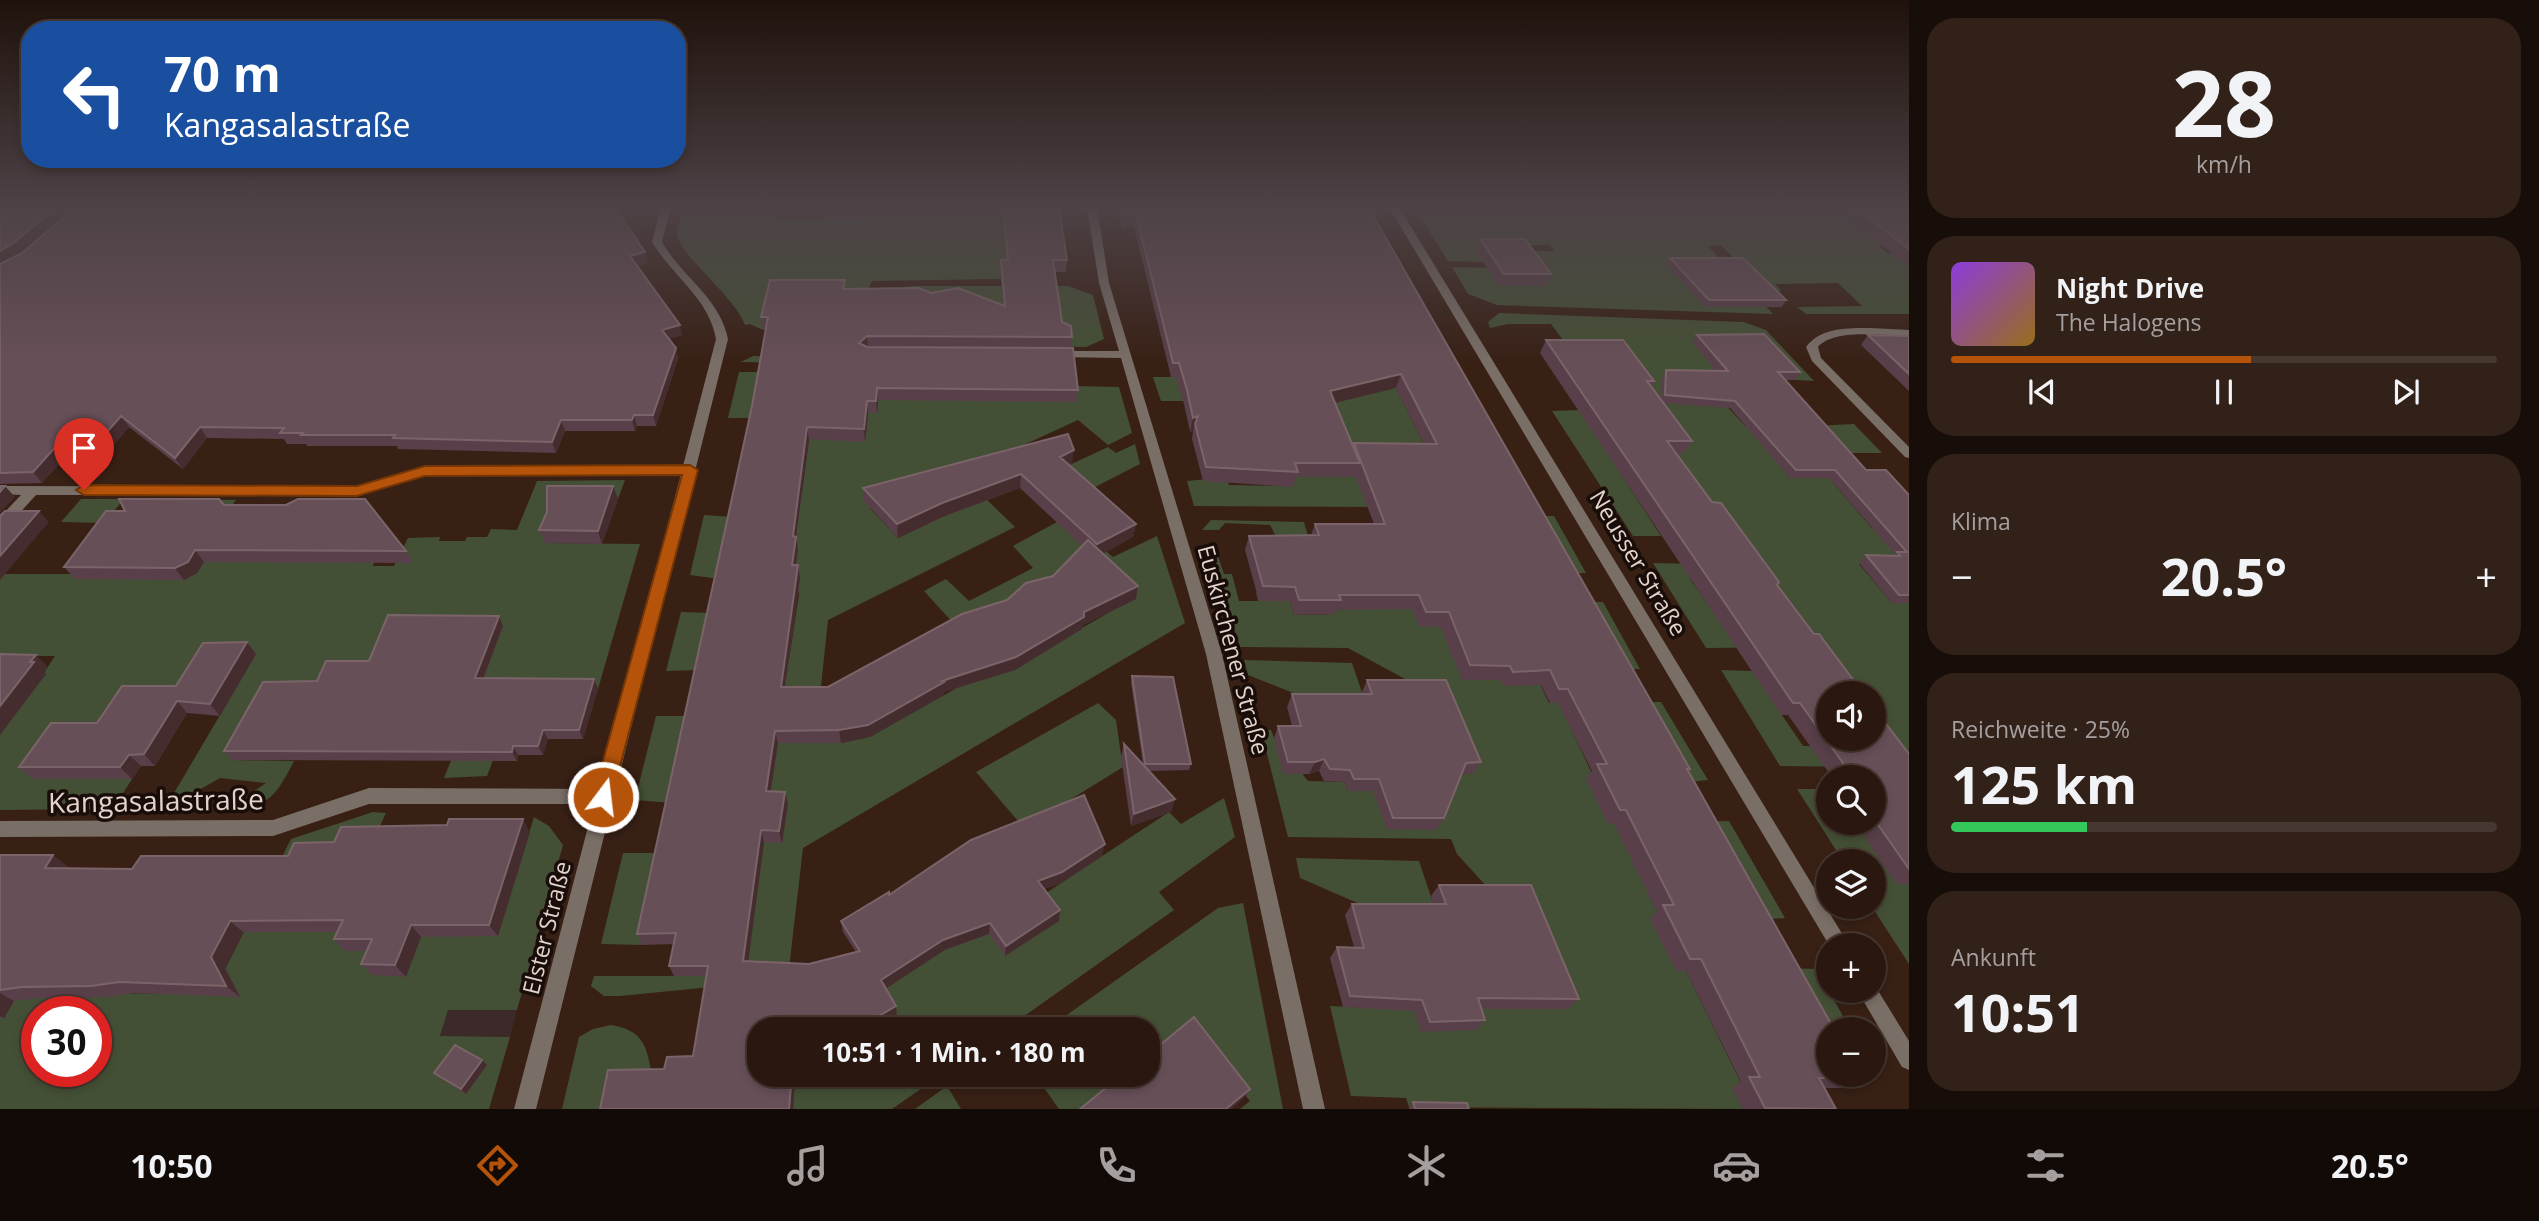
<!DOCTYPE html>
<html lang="de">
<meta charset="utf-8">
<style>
body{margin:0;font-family:"Open Sans",sans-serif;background:#322119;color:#f1f3f6;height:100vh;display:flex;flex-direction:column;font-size:26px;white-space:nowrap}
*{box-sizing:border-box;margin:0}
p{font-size:23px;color:#a5a09f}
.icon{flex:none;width:38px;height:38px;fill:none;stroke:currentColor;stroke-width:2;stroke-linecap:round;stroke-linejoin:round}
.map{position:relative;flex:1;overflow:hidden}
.drawer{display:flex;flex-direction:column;gap:18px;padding:18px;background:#170d09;width:630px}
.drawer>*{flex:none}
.guide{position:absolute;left:21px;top:21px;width:665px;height:147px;border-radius:28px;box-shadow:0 4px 10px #0003,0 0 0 2px #463730;background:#1a4fa0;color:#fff;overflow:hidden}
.tools{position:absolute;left:1816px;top:681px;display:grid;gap:14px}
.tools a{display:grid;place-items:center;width:70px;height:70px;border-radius:50%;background:#2a1810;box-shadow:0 4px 10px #0003,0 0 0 2px #463730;font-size:35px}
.speed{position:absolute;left:21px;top:996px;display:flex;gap:14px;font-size:35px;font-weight:700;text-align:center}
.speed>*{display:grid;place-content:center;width:91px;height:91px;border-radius:50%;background:#2a1810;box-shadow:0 4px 10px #0003,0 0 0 2px #463730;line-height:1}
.speed .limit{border:10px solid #d22;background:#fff;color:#111}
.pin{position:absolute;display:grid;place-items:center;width:60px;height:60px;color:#fff;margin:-72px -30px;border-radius:50% 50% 50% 0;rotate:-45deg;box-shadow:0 0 7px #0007}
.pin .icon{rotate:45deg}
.me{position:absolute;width:77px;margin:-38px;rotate:15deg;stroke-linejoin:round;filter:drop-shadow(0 0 5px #0008)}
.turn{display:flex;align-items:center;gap:24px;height:147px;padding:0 28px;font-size:32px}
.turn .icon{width:91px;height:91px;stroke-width:2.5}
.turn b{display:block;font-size:49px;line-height:60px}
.big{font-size:52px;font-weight:700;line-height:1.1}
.drawer .card{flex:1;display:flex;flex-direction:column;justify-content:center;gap:10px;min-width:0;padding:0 24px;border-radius:28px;background:#322119}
.drawer .dial{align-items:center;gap:0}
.dial b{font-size:91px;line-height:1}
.song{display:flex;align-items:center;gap:21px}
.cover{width:84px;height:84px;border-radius:10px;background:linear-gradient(135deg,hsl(270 70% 55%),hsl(40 70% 35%))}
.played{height:7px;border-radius:4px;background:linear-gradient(90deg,#b45309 55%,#463730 55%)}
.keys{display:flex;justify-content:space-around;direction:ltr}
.heat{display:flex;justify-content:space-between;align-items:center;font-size:38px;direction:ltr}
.charge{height:10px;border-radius:5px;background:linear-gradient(90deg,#34c759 25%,#463730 0)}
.trip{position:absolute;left:747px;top:1017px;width:413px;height:70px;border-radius:28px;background:#2a1810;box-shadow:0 4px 10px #0003,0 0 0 2px #463730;font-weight:700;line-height:70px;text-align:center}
.dock{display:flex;height:112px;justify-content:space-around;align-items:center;background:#110a06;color:#a5a09f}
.dock .icon{width:49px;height:49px}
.dock .active{color:#b45309}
.dock b{font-size:32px;color:#f1f3f6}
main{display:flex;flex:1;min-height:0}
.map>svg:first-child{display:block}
.industrial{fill:#3c2929}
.green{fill:#445035;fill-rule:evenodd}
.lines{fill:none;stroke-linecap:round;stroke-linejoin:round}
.minor{fill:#7a6f67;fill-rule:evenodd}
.wall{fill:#583f49;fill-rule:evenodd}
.shaded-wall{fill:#452c2e}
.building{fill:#674f57;stroke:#7b6469;stroke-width:2}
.route{fill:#b45309;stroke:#753606;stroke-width:2}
.labels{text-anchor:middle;stroke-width:7;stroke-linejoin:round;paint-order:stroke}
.street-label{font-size:23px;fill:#e3d3cc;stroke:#180d08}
.near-street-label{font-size:28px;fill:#e3d3cc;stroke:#180d08}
</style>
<main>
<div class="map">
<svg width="1909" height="1109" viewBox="0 0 1909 1109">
<rect width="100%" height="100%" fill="#382015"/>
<path class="industrial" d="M448,1010H517L510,1037L440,1036Z"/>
<path class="green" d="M684,207H781L776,219H872L865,207H1020L1006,247L1007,272H1000L1001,279L872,281L863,301L772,292L763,330L750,324L745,325C734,295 680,257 677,234C677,225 681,215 684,207Z
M1414,207H1756L1761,212L1823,207L1809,209L1815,214H1862L1909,245H1879L1887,253H1909V314H1806L1797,307L1862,306L1838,283L1775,284L1781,291L1766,292L1721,245L1708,246L1773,314L1497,305L1468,294L1452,267L1490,268L1499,286H1525L1519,251H1554L1550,245H1495L1483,262L1448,261Z
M915,286H1068L1093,295L1104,339L1086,347L1019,346L889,306L892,294L904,287Z
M1499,313L1744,322L1766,330L1814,381L1795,380L1759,342L1693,343L1712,365H1749L1763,380L1696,379L1707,392H1714L1745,426H1762L1785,453H1770L1790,478H1829L1872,528H1909V560L1859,564L1892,603H1909V789H1885L1869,767L1780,766L1721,670L1752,671L1803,746L1881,747L1874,737V693H1842L1822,666L1835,664L1821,647L1706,648L1653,563L1700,564L1709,578L1690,579L1726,631L1790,629L1752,577L1713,578L1705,563H1743L1712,516L1703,515L1675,476H1622L1661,536H1633L1552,411L1579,410L1608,453H1684L1652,410H1641L1629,393L1639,383L1617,352H1565L1563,340L1551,324H1508L1490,328L1488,322Z
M1360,314L1423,443H1427L1549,703H1559L1660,918L1676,970L1686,971L1743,1087L1733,1088L1743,1109L1409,1107L1406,1098L1351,1096L1330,1006L1371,1008L1456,969L1512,1009L1567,1008L1488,888L1457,854L1451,839L1288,837L1261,730H1271L1274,738L1308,781L1344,782L1348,791L1426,775L1473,774L1411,692L1405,679L1348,648L1240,647L1208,547L1216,550L1224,574H1232L1239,601H1258L1256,592L1287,591L1294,615L1335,614L1387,507L1194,506L1187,481L1226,477L1229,485L1293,486L1271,401H1161L1153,377H1171Z
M753,356L849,358L848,441H865L868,413H877L878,400H1014L1075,386L1119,387L1132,433L1108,445L1078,420L961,474L870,508L898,538L984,497L1015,527L828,620L815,743H841L870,737L992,668L999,675L1133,599L965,636L924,591L946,579L969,601L1033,568L1013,546L1057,522L1092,539L1113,557L1157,536L1185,623L803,848L782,1029L711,987L620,996H604L591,986L594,976H745L764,842H782L784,825L764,824L799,594L784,549L802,493L809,440L795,363L741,362Z
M739,372H764L754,418H728Z
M1854,424L1882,453H1838L1814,426Z
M1135,444L1140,464L1058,506L1031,483L1108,447L1116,453Z
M625,480L618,499H562L545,543L640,544L598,689L500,688L495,755L487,776L444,778L475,701L323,691L255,719L232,760L294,761C276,796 268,809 227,809L266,783L220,778L164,810L256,654L186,698L33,778L132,779L113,809L0,810V719L43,674L55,656H22L0,674V574H78L98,579L160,499L236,500L227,511L212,551L374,562L373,566H394L408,538L440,537L439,541H465L467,537H487L491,529L517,530L537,481Z
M81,499H124L104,523L61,522Z
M704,515L733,517L720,579L690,575Z
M1526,516H1554L1586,573H1558Z
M1211,520L1304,522L1309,539L1283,550L1270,525L1225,523L1219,530H1202Z
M1577,602H1603L1640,669H1615Z
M681,612L712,613L701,670L666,671Z
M1244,660L1352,663L1367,707L1326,706L1248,675Z
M1632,702H1661L1708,780L1678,783Z
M1098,703L1116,720L1121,755L1128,764L1024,828L976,772Z
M656,716H691L673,803L635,800Z
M1797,789H1829V822L1856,823L1899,884H1909V964L1872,907L1874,861H1843Z
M1224,798L1235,837L1159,892L1174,910L1006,1029H875L897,1015L882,991L1004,911L1040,897L1169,812L1181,824Z
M373,812L386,813L374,839L357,924L346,951L416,948L421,937L505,910L534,817L549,826L563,845L517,1010H448L440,1036L510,1037L489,1109H0V1018H4L18,994L213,993L291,839ZM37,1012H96V1071H37Z
M1729,821L1785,918L1749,920L1695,822Z
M623,853H662L642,945L601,944Z
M1296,858L1419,861L1437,915H1385L1300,878Z
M1243,903L1283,1109H1240L1250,1101L1190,1029L1148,1061V1029H1047L1218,908Z
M1775,968L1817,969L1850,1029H1829Z
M611,1025C640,1030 646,1042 651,1070L608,1109H562L579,1037L593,1029Z
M795,1075H941L892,1109H793Z
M1035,1075H1130L1085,1109H1059Z
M947,1086L961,1109H915Z"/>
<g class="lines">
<path class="minor" d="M661,207H671L662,242C682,277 720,298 728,339L536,1109H514L594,804H369L273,836L0,837V821L273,820L369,788L598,789L681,474L425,475L357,495H36L5,529L0,531V517L21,495L0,494V486L357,487L425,467L683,466L716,339C709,298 672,276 652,242Z
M1087,207H1097L1109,283L1222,654L1325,1109H1303L1206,654L1121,358L1057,357L1051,354L1057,351H1119L1099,283Z
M1389,207H1399L1849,945H1829Z
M1871,328L1909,330V336C1885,336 1834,328 1818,347L1821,358L1909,447V458L1905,457L1812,361L1806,347C1821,327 1848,328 1871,328Z
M1874,984L1909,1041V1070L1902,1067L1857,990H1874Z"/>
</g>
<path class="wall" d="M0,207L20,254L648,263L637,266L682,335L669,339L676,348L678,359L656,426H637L635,431H565L556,453L398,449L397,446H307L306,444H287L284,439L207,438L183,469L129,427L101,460L92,449L85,435L42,483L0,484Z
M872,207V219H820L816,208L799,207Z
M1002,207H1059L1067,260L1066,272H1055L1062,322L1072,337L1071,348L1078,390L1076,402L878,400L877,413H868L865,442L809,439L796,537L798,549L796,565H798L800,578L785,687H828L1007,600L1053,576L1082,546L1020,488L942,517L898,538L864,501L863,488L1072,464L1069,465L1136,524L1133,537L1102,554L1138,586L1136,599L1083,625L1082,629L1015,670L944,692V695L869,737L841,743H778L771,792H785L788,804L782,843L764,842L748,961L809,964L856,952L843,932L841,921L889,894L1102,856L1061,883L1044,889L1059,921L1005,956L989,934L944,950L886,988L897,1016L760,1029L795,1074L793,1109H600L664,1069L693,1056L707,976H674L669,966L674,944L642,945L637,934L752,406L766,330H763L761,317L845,280L846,289L931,293L1003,305L1000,272L1001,260H1007Z
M1118,207H1374L1377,212L1375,219L1690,769L1688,771L1862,1078L1842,1088H1824L1836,1109H1743L1732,1088L1741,1082L1686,971H1676L1662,943L1650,918L1657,912L1614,824H1608L1586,778L1592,771L1558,703H1550L1541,685L1504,686L1501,680H1462L1441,627H1419L1412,609L1337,610L1335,614L1294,615L1290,601H1259L1245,550L1249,536L1311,535L1315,524H1374L1355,475L1354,477H1296L1293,487L1203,481L1192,439L1193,431L1190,432L1184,404L1176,377H1171L1134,227L1122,228ZM1396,388L1423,443H1354L1353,446L1335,403Z
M1834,207H1909V267Z
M1480,239L1551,274L1545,286H1499L1475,251Z
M1670,258L1786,300L1782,307H1705L1667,265Z
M1697,335L1800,372L1795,380H1785L1866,470L1909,495V603H1892L1859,563L1866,555L1894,556L1895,554L1829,478H1790L1730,408L1663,403L1692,441L1684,453H1677L1712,502L1909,754V884H1896L1855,822H1874V777H1832L1788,715H1781L1540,353L1546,340L1654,381L1651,387L1661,400L1662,378L1666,370L1716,371L1692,342Z
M1868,335L1909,336V391L1861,345Z
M613,486L618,499L602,544L545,543L539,530Z
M224,505L406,551L413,563L204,562L197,573L184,580L75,579L64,567L125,511Z
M499,616L503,626L484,678L594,679L598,689L583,739H548L543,755H518L517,761L232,760L224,751L369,661Z
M247,642L256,654L220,716L187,713L155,766H141L132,779H32L19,767L97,723L176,686Z
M1132,676L1191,764L1189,770L1149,771L1175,799L1171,812L1131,826L1121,757L1124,744L1143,764L1131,683Z
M1367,680L1481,762L1473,774H1462L1444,818L1436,830L1387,829L1373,791H1348L1344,782L1324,781L1319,771L1309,774H1283L1274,738L1278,726H1292L1287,707L1292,694H1362V692Z
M530,832L498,936L421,937L406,977L372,975L361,964L367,951H345L334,939L337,932H243L225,968L240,997L135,993L107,997L40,998L14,1001L4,1018H0V855H53L69,868L132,869L288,856L334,842Z
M1439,885L1579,999L1567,1009H1482L1485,1020L1476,1030L1421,1032L1414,1011L1343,1007L1330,958L1337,947H1354L1345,915L1352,904H1433L1431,896Z
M482,1060L487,1065L466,1094L440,1078L434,1073Z
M1413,1102L1469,1109H1409V1107Z"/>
<path class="shaded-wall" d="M57,207H75L18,256L0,266V251Z
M645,252L648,263L633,267L630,256Z
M680,325L682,335L665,341L662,330Z
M867,336L868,348L859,343Z
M676,348L678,359L656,426L653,415Z
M1401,374L1396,388L1326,405L1330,391Z
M877,388L878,400L877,413L876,401Z
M867,401L868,413L865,442L864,429Z
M634,415L637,426L635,431L632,420Z
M121,416L129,427L101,460L92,449Z
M1198,416L1195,424L1193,431L1190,432L1193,418Z
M561,420L565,431L556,453L552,442Z
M78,422L86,433L42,483L33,472Z
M200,427L207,438L183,469L175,458Z
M807,427L809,439L796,537L798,549L794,578L792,565L793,536Z
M1074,450L1072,464L1058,470L1060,457Z
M1021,474L1020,488L942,517L898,538L897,524L942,503Z
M5,486L15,497L0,513V492Z
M613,486L618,499L602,544L598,531Z
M39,511L49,522L0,580V556Z
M1136,524L1133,537L1095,558L1097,544Z
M195,550L204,562L197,573L184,580L175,568Z
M798,565L800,578L783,699L781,687Z
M1138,586L1136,599L1083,625L1082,629L1015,670L944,692V695L869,737L841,743L839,730Z
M499,616L503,626L480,687L475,678Z
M247,642L256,654L220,716L210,704Z
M36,655L48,667L44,672L46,674L0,735V706Z
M594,679L598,689L583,739L579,730Z
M177,701L187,713L155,766L144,754Z
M543,730L548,739L543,755L538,746Z
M775,731L778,743L769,803L766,791Z
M513,746L518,755L517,761L512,752Z
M129,755L141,766L132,779L120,767Z
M1324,759L1319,771L1309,774L1315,762Z
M785,792L788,804L782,843L779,831Z
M1175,799L1171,812L1131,826L1134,814Z
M523,819L530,832L498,936L489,925Z
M761,830L764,842L747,971L743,961Z
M1105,844L1102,856L1061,883L1036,892L1038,881Z
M53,855L69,868H45Z
M1060,910L1059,921L1005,956L1006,946Z
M230,921L243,932L225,968L240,997L226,986L211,957Z
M990,923L989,934L944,950L882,991L881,980L943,940Z
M411,925L421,937L406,977L395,965Z
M0,993L14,1001L4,1018L0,1016Z
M896,1006L897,1016L875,1029H857Z
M482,1060L487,1065L466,1094L461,1089Z
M792,1074H795L793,1109H789Z
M1250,1089L1244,1098L1232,1109H1226Z"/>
<path class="building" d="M0,207H57L11,245L0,251Z
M76,207H608L618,212L645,252L630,256L680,325L662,330L676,348L653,415H634L632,420H561L552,442L393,438L395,435H301L303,433H280L284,428L200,427L175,458L121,416L92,449L78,422L33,472L0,473V264L22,253Z
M1003,207H1059L1067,260H1053L1062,322L1071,326L1072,337L867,336L859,343L867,347L1073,348L1078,390L877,388L876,401H867L864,429L807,427L793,536L796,537L792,565H798L781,687H828L962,614L1007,600L1026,583L1053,576L1088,540L1138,586L1084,612V617L1016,657L942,681L944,682L868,725L839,730L775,731L766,791L785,792L779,831L761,830L743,961L809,964L860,951L841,921L889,892V895L971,840L1084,795L1105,844L1062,872L1038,881L1060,910L1006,946L990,923L943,940L881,980L896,1006L857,1029H760V1074H792L789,1109H600L608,1070L664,1069L667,1057L693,1056L708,966H669L676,933L637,934L752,406L768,317H761L770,280H845L843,289L919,288L931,293L958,288L1005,306L1001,260H1008Z
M1122,207H1374L1377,212H1371L1690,769H1687L1834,1029H1829V1074H1860L1862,1078H1819L1836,1109L1765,1108L1749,1077H1760L1701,959H1690L1663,905H1674L1626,810H1620L1597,764H1607L1568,689H1559L1550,670L1513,672L1510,666L1470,665L1449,612H1426L1419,595H1339L1341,600H1299L1295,587L1263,586L1249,536L1319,535L1315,524H1385L1354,443L1437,444L1401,374L1330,391L1360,463H1295L1298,472L1206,467L1195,424L1198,416L1193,418L1187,390L1179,363H1173L1136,214H1123Z
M1855,207H1909V249Z
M1480,239H1525L1551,274H1504Z
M1670,258H1743L1786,300H1709Z
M1764,334L1800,372H1778L1866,470H1886L1909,495V595H1899L1866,555L1900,556L1897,552H1907L1835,470H1796L1735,401L1665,395L1666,370L1728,371L1697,335Z
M1868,335L1909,336V374Z
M1546,340H1623L1654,381H1647L1692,441H1667L1712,502L1721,503L1779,582L1777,585L1814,634H1819L1863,693H1829V738H1874V708L1909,754V869L1874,819V777H1848H1853L1800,703H1793Z
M1068,434L1074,450L1060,457L1136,524L1097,544L1021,474L942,503L897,524L863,488Z
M0,486H5L0,492Z
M547,486H613L598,531L539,530L547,512Z
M119,499H219L224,505H286L298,499H365L406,551L195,550L188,562L175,568L64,567L106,511H125Z
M5,511H39L0,556V516Z
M388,615L499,616L475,678L594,679L579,730H543L538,746H513L512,752L224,751L263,682L317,681L326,661H369Z
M247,642L210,704L177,701L144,754L129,755L120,767H19L51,723H97L122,686H176L203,643Z
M0,654L36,655L30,662H34L0,706Z
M1132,676L1173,677L1191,764H1145Z
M1367,680H1446L1481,762L1466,763L1444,818H1393L1379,779H1354L1350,770L1330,769L1324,759L1315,762H1288L1278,726H1301L1292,694H1372Z
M1124,744L1175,799L1134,814Z
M449,819H523L489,925H411L395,965L361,964L372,939H334L343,920L230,921L211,957L226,986L119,982L91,986L22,987L0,990V855H53L45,868L132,869L141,856H288L294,843L334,842L341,827L447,825Z
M1439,885H1531L1579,999L1478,998L1485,1020L1430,1022L1422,1000L1350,996L1337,947L1364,948L1352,904H1446Z
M1194,1017L1250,1089L1226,1109H1080L1123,1074H1148V1055Z
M455,1045L482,1060L461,1089L434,1073Z
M1413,1102L1467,1103L1469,1109H1415Z"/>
<linearGradient id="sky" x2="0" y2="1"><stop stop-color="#1f120c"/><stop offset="0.57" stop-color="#4d4246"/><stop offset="1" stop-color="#4d4246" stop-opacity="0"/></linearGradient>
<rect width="1909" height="363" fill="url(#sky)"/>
<path class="route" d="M690,465L698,470L612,797L609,803L603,805L596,803L593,797L682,475L425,476L357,496L84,495L76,490L84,485L357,486L425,466Z"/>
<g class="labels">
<g class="street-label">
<text transform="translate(1638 563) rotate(59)" y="8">Neusser Straße</text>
<text transform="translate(1233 650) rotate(75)" y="8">Euskirchener Straße</text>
<text transform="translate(547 928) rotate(-76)" y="8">Elster Straße</text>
</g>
<g class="near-street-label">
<text transform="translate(156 801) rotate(-1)" y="10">Kangasalastraße</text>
</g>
</g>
</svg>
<div class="tools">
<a><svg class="icon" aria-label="sound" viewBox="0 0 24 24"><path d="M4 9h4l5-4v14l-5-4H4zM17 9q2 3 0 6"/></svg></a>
<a><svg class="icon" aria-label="search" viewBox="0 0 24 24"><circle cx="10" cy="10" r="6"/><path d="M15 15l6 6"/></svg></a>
<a><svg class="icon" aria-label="layers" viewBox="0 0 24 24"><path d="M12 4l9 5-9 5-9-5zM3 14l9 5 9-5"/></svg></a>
<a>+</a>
<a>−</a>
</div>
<div class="speed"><div class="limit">30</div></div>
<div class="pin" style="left:84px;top:490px;background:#d93025"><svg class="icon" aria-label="arrive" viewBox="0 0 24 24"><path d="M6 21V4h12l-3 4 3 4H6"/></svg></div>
<svg class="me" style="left:603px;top:797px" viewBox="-20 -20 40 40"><circle r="17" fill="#b45309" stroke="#fff" stroke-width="3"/><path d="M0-11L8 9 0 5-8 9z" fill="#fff"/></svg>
<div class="trip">10:51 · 1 Min. · 180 m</div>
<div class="guide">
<div class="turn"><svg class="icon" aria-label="left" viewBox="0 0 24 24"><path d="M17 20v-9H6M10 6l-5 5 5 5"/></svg><div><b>70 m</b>Kangasalastraße</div></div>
</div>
</div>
<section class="drawer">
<div class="card dial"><b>28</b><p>km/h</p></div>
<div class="card">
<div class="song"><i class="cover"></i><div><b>Night Drive</b><p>The Halogens</p></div></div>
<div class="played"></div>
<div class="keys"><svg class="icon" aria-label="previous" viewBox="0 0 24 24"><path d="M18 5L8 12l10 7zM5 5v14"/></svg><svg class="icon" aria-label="pause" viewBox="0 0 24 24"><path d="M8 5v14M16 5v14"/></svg><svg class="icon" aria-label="next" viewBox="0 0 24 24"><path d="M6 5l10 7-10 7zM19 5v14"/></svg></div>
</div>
<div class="card"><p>Klima</p>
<div class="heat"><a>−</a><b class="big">20.5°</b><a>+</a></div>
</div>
<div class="card"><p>Reichweite · 25%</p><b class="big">125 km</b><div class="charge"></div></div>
<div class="card"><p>Ankunft</p><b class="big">10:51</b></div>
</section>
</main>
<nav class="dock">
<b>10:50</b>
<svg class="icon active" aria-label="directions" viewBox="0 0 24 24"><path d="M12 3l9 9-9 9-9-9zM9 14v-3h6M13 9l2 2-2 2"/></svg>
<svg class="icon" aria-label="music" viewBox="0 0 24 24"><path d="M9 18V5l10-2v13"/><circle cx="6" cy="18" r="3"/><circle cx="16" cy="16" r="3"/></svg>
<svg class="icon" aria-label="phone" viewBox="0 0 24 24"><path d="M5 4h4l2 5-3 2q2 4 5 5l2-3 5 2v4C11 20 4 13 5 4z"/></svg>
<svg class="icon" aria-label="climate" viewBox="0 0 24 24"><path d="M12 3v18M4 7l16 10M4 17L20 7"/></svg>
<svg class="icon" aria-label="car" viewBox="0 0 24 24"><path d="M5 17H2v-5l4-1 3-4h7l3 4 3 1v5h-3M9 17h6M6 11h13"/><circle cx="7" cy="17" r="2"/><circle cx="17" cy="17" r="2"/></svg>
<svg class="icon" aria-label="filters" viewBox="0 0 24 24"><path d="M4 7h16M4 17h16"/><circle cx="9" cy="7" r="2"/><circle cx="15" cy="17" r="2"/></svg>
<b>20.5°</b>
</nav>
